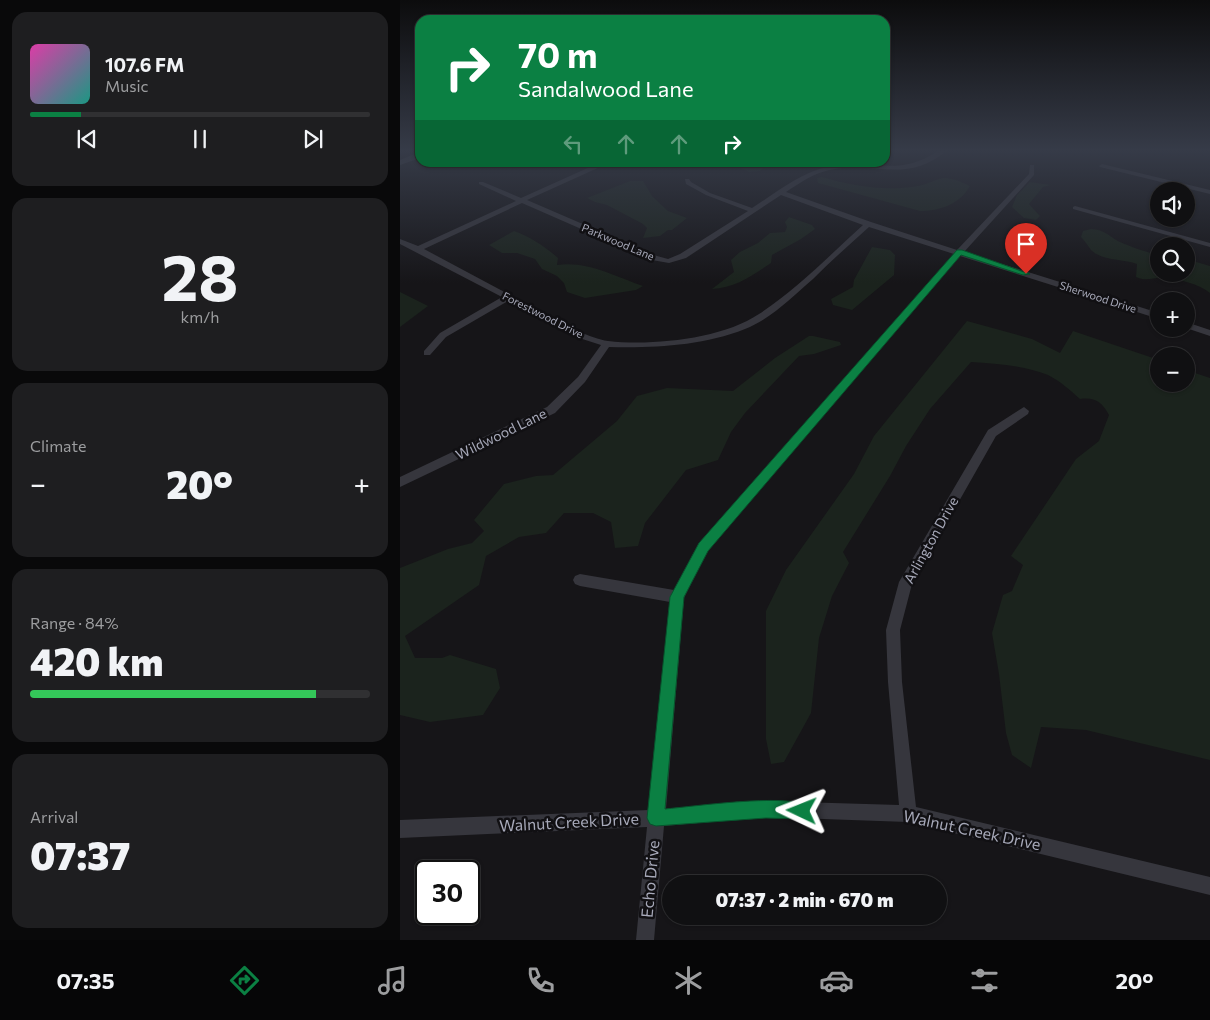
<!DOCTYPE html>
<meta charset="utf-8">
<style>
body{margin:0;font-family:Commissioner,sans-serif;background:#1e1e20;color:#f1f3f6;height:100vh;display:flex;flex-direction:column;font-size:19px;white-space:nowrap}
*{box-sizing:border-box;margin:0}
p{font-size:16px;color:#9c9d9f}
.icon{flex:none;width:28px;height:28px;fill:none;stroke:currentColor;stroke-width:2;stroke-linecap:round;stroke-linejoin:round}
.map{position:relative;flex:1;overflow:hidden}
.drawer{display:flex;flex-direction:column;gap:12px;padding:12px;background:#09090a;width:400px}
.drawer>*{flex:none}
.hud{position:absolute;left:15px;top:15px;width:475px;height:152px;border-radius:15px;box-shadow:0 1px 4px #0004,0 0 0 1px #303032;background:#0b8043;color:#fff;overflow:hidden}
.fabs{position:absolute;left:750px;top:182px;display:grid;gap:10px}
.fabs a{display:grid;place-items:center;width:45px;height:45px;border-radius:50%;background:#101012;box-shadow:0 1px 4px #0004,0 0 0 1px #303032;font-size:25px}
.speed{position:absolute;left:15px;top:860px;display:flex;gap:10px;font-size:25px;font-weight:700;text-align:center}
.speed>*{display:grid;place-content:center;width:65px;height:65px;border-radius:50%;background:#101012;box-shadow:0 1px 4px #0004,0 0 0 1px #303032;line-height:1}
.speed .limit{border:2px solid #111;border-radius:8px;background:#fff;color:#111}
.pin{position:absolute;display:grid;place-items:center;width:42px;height:42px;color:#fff;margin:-51px -21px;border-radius:50% 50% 50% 0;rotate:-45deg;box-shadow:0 0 5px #0007}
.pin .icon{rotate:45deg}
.me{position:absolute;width:55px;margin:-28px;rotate:272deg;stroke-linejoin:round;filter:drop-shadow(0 0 4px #0008)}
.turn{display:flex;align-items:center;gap:18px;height:105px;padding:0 20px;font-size:22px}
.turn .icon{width:65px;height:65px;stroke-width:2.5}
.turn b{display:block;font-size:35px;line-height:42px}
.lanes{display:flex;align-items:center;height:48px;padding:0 20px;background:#0003;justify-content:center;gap:25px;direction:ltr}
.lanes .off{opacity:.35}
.big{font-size:38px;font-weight:800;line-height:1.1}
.drawer .widget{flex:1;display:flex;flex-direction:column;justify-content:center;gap:8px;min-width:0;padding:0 18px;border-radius:15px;background:#1e1e20}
.drawer .dial{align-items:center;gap:0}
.dial b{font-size:65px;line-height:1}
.song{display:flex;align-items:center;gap:15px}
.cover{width:60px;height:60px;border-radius:8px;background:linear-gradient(135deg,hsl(320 70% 55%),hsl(170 70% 35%))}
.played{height:5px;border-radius:2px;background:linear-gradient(90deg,#0b8043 15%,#303032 15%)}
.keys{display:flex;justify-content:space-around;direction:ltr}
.heat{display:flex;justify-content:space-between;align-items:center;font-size:28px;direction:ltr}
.charge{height:8px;border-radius:4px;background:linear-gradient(90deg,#34c759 84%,#303032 0)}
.trip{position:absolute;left:262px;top:875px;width:285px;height:50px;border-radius:25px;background:#101012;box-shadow:0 1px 4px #0004,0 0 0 1px #303032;font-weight:800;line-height:50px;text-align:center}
.tabs{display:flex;height:80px;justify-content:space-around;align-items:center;background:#060607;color:#9c9d9f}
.tabs .icon{width:35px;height:35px}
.tabs .selected{color:#0b8043}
.tabs b{font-size:22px;color:#f1f3f6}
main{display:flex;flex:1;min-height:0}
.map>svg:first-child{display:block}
.green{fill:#1b231d}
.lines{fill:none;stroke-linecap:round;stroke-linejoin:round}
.street{fill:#36363d;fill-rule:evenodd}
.secondary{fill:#44454d;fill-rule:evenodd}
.route{fill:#0b8043;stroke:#07532c}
.labels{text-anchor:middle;stroke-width:5;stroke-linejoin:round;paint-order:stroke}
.far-street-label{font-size:11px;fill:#a7a9b9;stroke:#111013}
.street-label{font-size:14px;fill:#a7a9b9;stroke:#111013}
.near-street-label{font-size:16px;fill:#a7a9b9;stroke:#111013}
</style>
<main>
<section class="drawer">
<div class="widget">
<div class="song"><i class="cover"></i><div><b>107.6 FM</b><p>Music</p></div></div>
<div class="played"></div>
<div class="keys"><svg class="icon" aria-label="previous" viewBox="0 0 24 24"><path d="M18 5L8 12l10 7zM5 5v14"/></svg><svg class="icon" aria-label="pause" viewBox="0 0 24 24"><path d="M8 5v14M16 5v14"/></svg><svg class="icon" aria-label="next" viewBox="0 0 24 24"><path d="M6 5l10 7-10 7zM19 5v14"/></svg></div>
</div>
<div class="widget dial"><b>28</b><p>km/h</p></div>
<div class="widget"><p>Climate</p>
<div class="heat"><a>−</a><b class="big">20°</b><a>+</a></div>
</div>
<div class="widget"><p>Range · 84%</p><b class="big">420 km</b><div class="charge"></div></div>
<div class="widget"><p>Arrival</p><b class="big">07:37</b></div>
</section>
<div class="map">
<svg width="810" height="940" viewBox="0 0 810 940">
<rect width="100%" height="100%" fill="#161518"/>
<path class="green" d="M331,163H391L367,165L360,171L349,172Z
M422,177C449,185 482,191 511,187C541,184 535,169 570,186C560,204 540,211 520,211L418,183L417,178Z
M230,181H243L252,196L268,211L287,218L272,230H268L260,236L243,238L247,228L243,224L207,205L195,202L187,198Z
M630,182L651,185L643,187L629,204L640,216L636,220L624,218L612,207L617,195Z
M389,217L412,225L415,229L401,239L372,255L371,263C352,276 335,288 312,289L334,272L331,260L340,252L358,243L370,233L385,232L387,227L385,222Z
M691,229C706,230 708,236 720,242C732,247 746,253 759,254V274H786V259L810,266V293C799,284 779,279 764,278C753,277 747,282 736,277L737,264C724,259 702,261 691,250C688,246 685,241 681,237L683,231Z
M114,231C129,236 146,247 158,258L157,265C189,261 213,276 243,286L236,290L185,298L167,292L164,283L157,276L142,269L135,259L117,253H102L89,245Z
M472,247L490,250L495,255L494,275L452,310L433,305L431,299L453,287L454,280Z
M0,292L28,306L0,327Z
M567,321L632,339L660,353L673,331L759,360V384H786V370L810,378V760L686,730L641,727L631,768L612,755L606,733L599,674L592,633L603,595L612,591L623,565L611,556L676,459L699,441L709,415C702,402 695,397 680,399C670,390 660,381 648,375C624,365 596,364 571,362L530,409L506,446L490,476L443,552L449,563L432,596L419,638L411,713L384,762L371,764L366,739V611L386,570L454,474L474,436Z
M409,336H413L440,342L441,345L414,354L399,356L345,413L331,432L318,460L286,470L245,523L238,546L215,548L211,522L193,513H164L146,533L119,537L86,556L79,585L5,636L15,658H42L50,655L96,669L100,688L83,715L30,722L0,715V568L48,549L72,543L84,531L74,520L104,484L136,476L153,475L217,421L237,396L267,388L333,391L375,358Z"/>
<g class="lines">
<path class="street" d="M15,151H20V154Z
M538,151H546C506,185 473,160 430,170C413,173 400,183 386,192L471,222L557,250L629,174L630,165H634V175L564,252L759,313V319L560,256L307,551L284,598L266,809L366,801L499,805L488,682L486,630L499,582L588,430L624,407L629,411L628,414L596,436L512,584L500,630L502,682L516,807L810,877V895L508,822L366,817L264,826L254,940H236L247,827L0,838V820L249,810L270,602L180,586L175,584L173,580L175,576L180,574L274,590L299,543L554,254L469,227C450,244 431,261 413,279C392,297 371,319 345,329C302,346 254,348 209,347L185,382L155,413L0,487V477L147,407L178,377L201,345L173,336L108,301L46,337L30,355H24V351L40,333L102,297L0,244V239L18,246L116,201L79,184V182H83L121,198L201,162H211L127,200L257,256L268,259L280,254L348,211L306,195L286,184L285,179H289L291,182L310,193L352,208C377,192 401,172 430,166C473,157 495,179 538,151ZM381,195L463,225C430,255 397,289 359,314C322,339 252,346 208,341C199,340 188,335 179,332L24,249L122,203L252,260L269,263L286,258Z
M702,164L810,190V194L700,167L699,166Z
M675,206L810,243V247L673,209V207Z
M786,322L810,330V336L786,328Z"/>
<path class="secondary" d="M17,153H20V158L0,165V160Z"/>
</g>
<linearGradient id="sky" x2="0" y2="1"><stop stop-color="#0c0c0d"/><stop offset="0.53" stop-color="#363b48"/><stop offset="1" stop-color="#363b48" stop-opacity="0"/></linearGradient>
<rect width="810" height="283" fill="url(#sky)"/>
<path class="route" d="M557,250H562L630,274L623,275L561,255L308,551L284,597L265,809C297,806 382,794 408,805L410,811L408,817L402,819L366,818L256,826L250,824L247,818L270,597L299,543Z"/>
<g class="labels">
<g class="far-street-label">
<text transform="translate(218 242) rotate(23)" y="4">Parkwood Lane</text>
<text transform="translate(698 297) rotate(18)" y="4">Sherwood Drive</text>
<text transform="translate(143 315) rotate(27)" y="4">Forestwood Drive</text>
</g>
<g class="street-label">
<text transform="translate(101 434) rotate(-26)" y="5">Wildwood Lane</text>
<text transform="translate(531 540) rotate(-61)" y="5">Arlington Drive</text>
</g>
<g class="near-street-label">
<text transform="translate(169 822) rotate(-3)" y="6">Walnut Creek Drive</text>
<text transform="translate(572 830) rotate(12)" y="6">Walnut Creek Drive</text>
<text transform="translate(250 879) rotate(-85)" y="6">Echo Drive</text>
</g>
</g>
</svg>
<div class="fabs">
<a><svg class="icon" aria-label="sound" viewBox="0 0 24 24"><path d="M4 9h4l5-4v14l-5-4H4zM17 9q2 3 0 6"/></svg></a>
<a><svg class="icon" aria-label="search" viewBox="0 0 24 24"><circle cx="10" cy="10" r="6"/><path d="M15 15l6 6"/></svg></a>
<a>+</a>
<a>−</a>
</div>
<div class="speed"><div class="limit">30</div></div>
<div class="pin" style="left:626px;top:274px;background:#d93025"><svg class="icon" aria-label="arrive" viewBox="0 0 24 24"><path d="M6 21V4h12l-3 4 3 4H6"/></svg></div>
<svg class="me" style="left:402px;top:811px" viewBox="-20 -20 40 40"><path d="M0-17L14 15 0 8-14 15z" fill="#0b8043" stroke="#fff" stroke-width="4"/></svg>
<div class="trip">07:37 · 2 min · 670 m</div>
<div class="hud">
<div class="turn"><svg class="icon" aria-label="right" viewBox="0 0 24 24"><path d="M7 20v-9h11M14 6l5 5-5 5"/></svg><div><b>70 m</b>Sandalwood Lane</div></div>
<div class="lanes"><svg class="icon off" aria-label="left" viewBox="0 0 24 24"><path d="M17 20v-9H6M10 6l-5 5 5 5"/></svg><svg class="icon off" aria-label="ahead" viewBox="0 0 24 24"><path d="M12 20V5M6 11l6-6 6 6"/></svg><svg class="icon off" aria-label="ahead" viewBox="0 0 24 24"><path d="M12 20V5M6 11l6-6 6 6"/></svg><svg class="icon" aria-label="right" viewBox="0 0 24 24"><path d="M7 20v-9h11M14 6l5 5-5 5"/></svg></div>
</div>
</div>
</main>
<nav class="tabs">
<b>07:35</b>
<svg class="icon selected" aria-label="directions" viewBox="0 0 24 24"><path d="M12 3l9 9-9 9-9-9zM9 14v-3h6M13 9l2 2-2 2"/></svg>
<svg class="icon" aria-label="music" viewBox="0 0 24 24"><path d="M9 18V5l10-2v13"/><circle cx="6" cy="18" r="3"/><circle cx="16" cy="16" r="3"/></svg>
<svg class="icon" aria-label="phone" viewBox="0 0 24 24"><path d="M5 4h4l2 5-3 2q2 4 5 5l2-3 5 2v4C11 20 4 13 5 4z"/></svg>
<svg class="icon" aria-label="climate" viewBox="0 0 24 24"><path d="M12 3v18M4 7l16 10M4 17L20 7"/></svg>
<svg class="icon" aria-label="car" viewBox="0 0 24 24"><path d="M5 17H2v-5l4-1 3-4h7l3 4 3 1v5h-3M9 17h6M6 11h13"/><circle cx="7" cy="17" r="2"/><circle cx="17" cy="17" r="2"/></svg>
<svg class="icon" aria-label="filters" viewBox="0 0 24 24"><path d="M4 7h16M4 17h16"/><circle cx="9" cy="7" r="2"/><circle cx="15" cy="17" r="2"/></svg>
<b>20°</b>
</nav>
